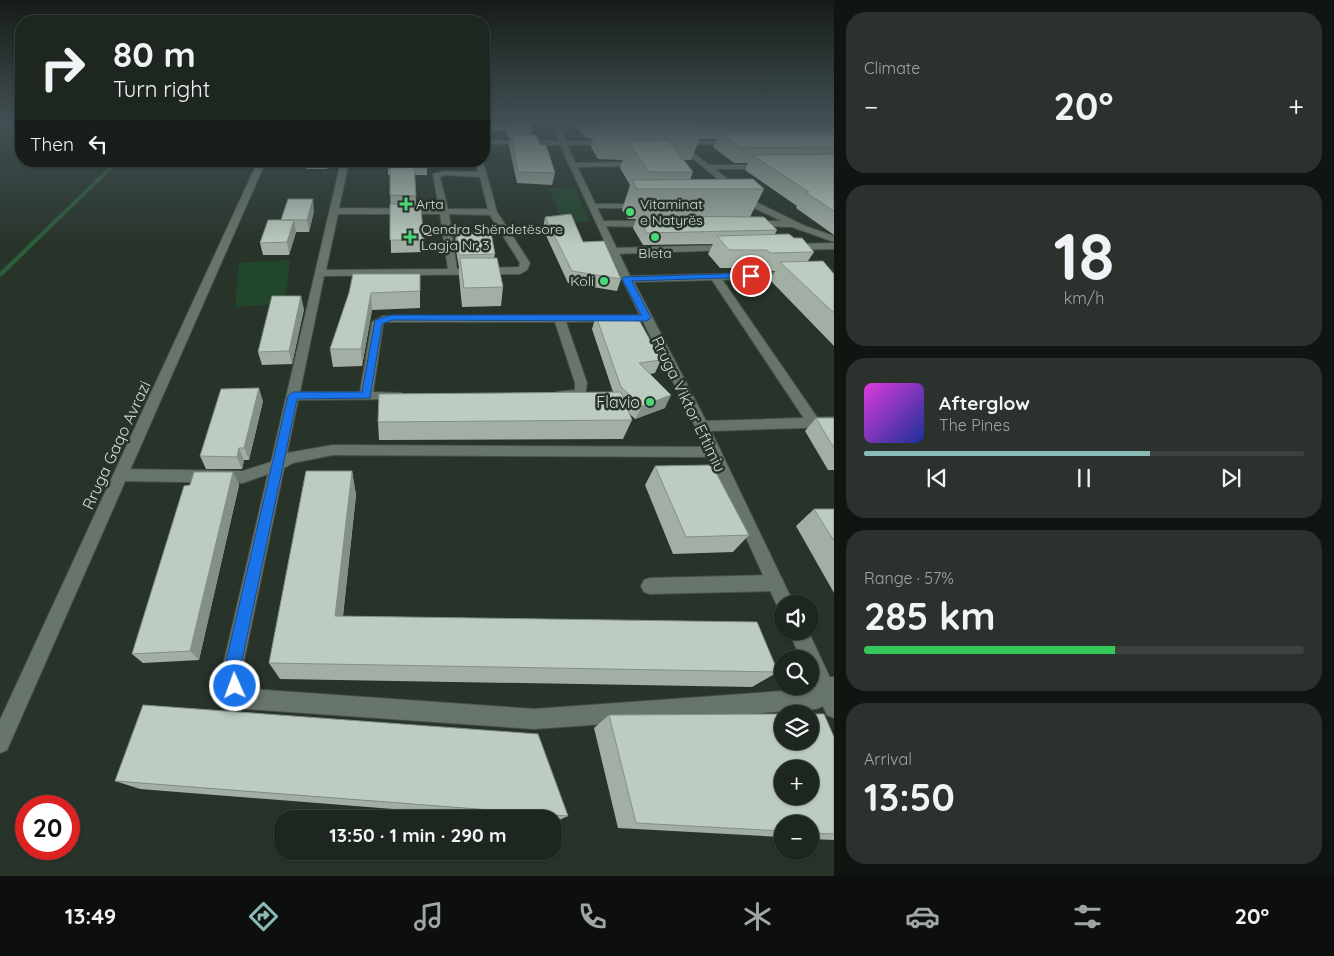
<!DOCTYPE html>
<meta charset="utf-8">
<style>
body{margin:0;font-family:Quicksand,sans-serif;background:#2b322d;color:#f1f3f6;height:100vh;display:flex;flex-direction:column;font-size:19px;white-space:nowrap}
*{box-sizing:border-box;margin:0}
p{font-size:16px;color:#a1a5a5}
.icon{flex:none;width:28px;height:28px;fill:none;stroke:currentColor;stroke-width:2;stroke-linecap:round;stroke-linejoin:round}
.map{position:relative;flex:1;overflow:hidden}
.details{display:flex;flex-direction:column;gap:12px;padding:12px;background:#101512;width:500px}
.details>*{flex:none}
.banner{position:absolute;left:15px;top:15px;width:475px;height:152px;border-radius:20px;box-shadow:0 1px 4px #0004,0 0 0 1px #3c433e;background:#1e2620;color:#f1f3f6;overflow:hidden}
.fabs{position:absolute;left:774px;top:595px;display:grid;gap:10px}
.fabs a{display:grid;place-items:center;width:45px;height:45px;border-radius:50%;background:#1e2620;box-shadow:0 1px 4px #0004,0 0 0 1px #3c433e;font-size:25px}
.speed{position:absolute;left:15px;top:795px;display:flex;gap:10px;font-size:25px;font-weight:700;text-align:center}
.speed>*{display:grid;place-content:center;width:65px;height:65px;border-radius:50%;background:#1e2620;box-shadow:0 1px 4px #0004,0 0 0 1px #3c433e;line-height:1}
.speed .limit{border:8px solid #d22;background:#fff;color:#111}
.pin{position:absolute;display:grid;place-items:center;width:42px;height:42px;color:#fff;margin:-21px;border:2px solid #fff;border-radius:50%;box-shadow:0 1px 5px #0007}
.me{position:absolute;width:55px;margin:-28px;rotate:358deg;stroke-linejoin:round;filter:drop-shadow(0 0 4px #0008)}
.turn{display:flex;align-items:center;gap:18px;height:105px;padding:0 15px;font-size:22px}
.turn .icon{width:65px;height:65px;stroke-width:2.5}
.turn b{display:block;font-size:35px;line-height:42px}
.then{display:flex;align-items:center;height:48px;padding:0 15px;background:#0003;gap:10px;font-size:19px}
.big{font-size:38px;font-weight:800;line-height:1.1}
.details .tile{flex:1;display:flex;flex-direction:column;justify-content:center;gap:8px;min-width:0;padding:0 18px;border-radius:20px;background:#2b322d}
.details .dial{align-items:center;gap:0}
.dial b{font-size:65px;line-height:1}
.song{display:flex;align-items:center;gap:15px}
.cover{width:60px;height:60px;border-radius:8px;background:linear-gradient(135deg,hsl(300 70% 55%),hsl(230 70% 35%))}
.played{height:5px;border-radius:2px;background:linear-gradient(90deg,#8bbbb9 65%,#3c433e 65%)}
.keys{display:flex;justify-content:space-around;direction:ltr}
.heat{display:flex;justify-content:space-between;align-items:center;font-size:28px;direction:ltr}
.charge{height:8px;border-radius:4px;background:linear-gradient(90deg,#34c759 57%,#3c433e 0)}
.trip{position:absolute;left:274px;top:810px;width:288px;height:50px;border-radius:20px;background:#1e2620;box-shadow:0 1px 4px #0004,0 0 0 1px #3c433e;font-weight:800;line-height:50px;text-align:center}
.tabs{display:flex;height:80px;justify-content:space-around;align-items:center;background:#0c0f0d;color:#a1a5a5}
.tabs .icon{width:35px;height:35px}
.tabs .active{color:#8bbbb9}
.tabs b{font-size:22px;color:#f1f3f6}
main{display:flex;flex:1;min-height:0}
.map>svg:first-child{display:block}
.green{fill:#22462c}
.lines{fill:none;stroke-linecap:round;stroke-linejoin:round}
.stream{fill:#2b5f3a;fill-rule:evenodd}
.service-casing{stroke:#475149;stroke-width:2}
.minor-casing{stroke:#475149;stroke-width:2}
.secondary-casing{stroke:#475149;stroke-width:2}
.service{fill:#68756a;fill-rule:evenodd}
.minor{fill:#68756a;fill-rule:evenodd}
.secondary{fill:#68756a;fill-rule:evenodd}
.wall{fill:#a3afa5}
.shaded-wall{fill:#848f86}
.building{fill:#bdccc0;stroke:#848f86;fill-rule:evenodd}
.route{fill:#1a73e8;stroke:#114b97}
.poi-dot{fill:#49d778;stroke:#28332a;stroke-width:2}
.labels{text-anchor:middle;stroke-width:5;stroke-linejoin:round;paint-order:stroke}
.far-poi-label{font-size:14px;fill:#d5ddd6;stroke:#28332a;text-anchor:start}
.poi-label{font-size:16px;fill:#d5ddd6;stroke:#28332a;text-anchor:end}
.street-label{font-size:16px;fill:#d5ddd6;stroke:#28332a}
</style>
<main>
<div class="map">
<svg width="834" height="876" viewBox="0 0 834 876">
<rect width="100%" height="100%" fill="#28332a"/>
<path class="green" d="M549,188H574L590,222H562Z
M290,260L285,304L235,307L239,263Z"/>
<g class="lines">
<path class="stream" d="M115,161H120L2,276L0,277V272Z"/>
<g class="service-casing">
<path id="service" d="M484,132L487,134L490,143L485,142Z
M678,144H682L709,165H766L767,167L763,169H715L756,202L805,226L834,236V242L792,227L750,226V222L753,221H782L750,206L678,146Z
M341,161H349L339,208L439,209L433,174L444,171L478,172L475,161H483L497,212L530,263L527,270L520,274L324,276L300,392H360L372,322L383,316L647,315L652,318L647,321L566,322L587,383L585,395C576,399 567,401 556,398L555,395L556,392L575,390V383L555,322H385L383,324L373,392L402,393L403,396L402,399L298,400L287,453L333,445L714,447L719,448L721,452L719,456L714,457L333,455L293,463L284,468L242,670L244,681L251,689L534,709L811,689C818,679 822,677 834,677V697H829L823,706L816,709L534,729L246,709C229,702 225,686 222,670L268,474L243,483L121,481L116,479L114,475L116,471L121,469L243,471L271,462ZM445,175L480,177L488,209H448L440,177ZM338,214H440L448,269L326,270ZM449,214L490,215L520,263L519,267L457,269Z
M639,162H642V166L572,167L568,165L572,163Z
M590,204H642L646,206L642,208H593L589,206Z
M601,221H652L656,224L652,227L598,226L597,224Z
M834,243V249L792,250L787,247L792,244Z
M728,245L731,246V250L613,254L608,251L613,248Z
M715,274L719,275L819,420L821,423L819,426H809L710,277Z
M775,575L781,577L784,583L781,589L775,591L650,594L644,592L641,586L644,580L650,578Z"/>
</g>
<g class="minor-casing">
<path id="minor" d="M552,123H558L566,141H610L613,143L610,145H567L630,276L791,272L796,275L791,278L634,282L706,421L834,417V427L711,431L794,604H782V612L779,610L695,426L622,279L560,145L484,144V140L559,141Z
M733,141L736,143L735,144L679,145L676,143L679,141Z
M789,631H808L834,686V718L827,715L810,678V659H801Z"/>
</g>
<g class="secondary-casing">
<path id="secondary" d="M258,161H266L7,750L0,753V720Z"/>
</g>
<use href="#service" class="service"/>
<use href="#minor" class="minor"/>
<use href="#secondary" class="secondary"/>
</g>
<path class="wall" d="M484,123H529L532,128L531,135L555,173L552,185L517,183L509,146L510,138H508L506,132L502,130L484,131Z
M574,123H834V235L796,208L797,206L745,170L748,163H734L713,147L717,139H702L700,138L691,160H684L693,172L690,180L764,189L750,217L777,230L775,234L794,238L814,252L808,261L834,274V346L770,280L775,271H760L757,268H720L708,254L713,244L643,245L633,228L636,219H628L622,210L630,185L620,168L623,160L598,159L591,147L593,138H586Z
M305,161H329L327,169H306Z
M388,161H469L468,168H427V175H415L416,204L424,240V252L391,253L390,175H388Z
M314,211L309,232H296L289,255H263L260,243L281,220Z
M545,217L583,242L621,279L617,291L568,283L543,229Z
M456,233L495,254L494,258L503,287L501,306L462,307L459,276V267L455,245Z
M420,274V308L372,310L362,366L333,367L330,349L349,293Z
M304,309L292,364L262,365L258,352Z
M596,316L661,360L655,373L650,374L665,408L635,419L629,413L632,420L623,439L379,440L378,422L613,392L592,329Z
M263,401L249,460H244L242,469H206L200,456Z
M816,418H834V470H828L805,431Z
M655,466L749,535L733,552L673,554L645,485Z
M352,471L356,495L343,616L778,672L752,687L280,679L269,663Z
M233,472L239,485L199,660L143,663L132,654L190,485Z
M814,509H834V593L796,526Z
M609,715L834,737V840L810,839V824H782V837L618,828L594,728Z
M115,781L568,816L555,822L552,821V819H520L140,789Z"/>
<path class="shaded-wall" d="M326,161H329L327,169Z
M313,199L314,211L309,232L307,220Z
M294,220L296,232L289,255L287,242Z
M371,293L372,310L362,366L361,349Z
M301,296L304,309L292,364L289,351Z
M259,388L263,401L249,460L244,448Z
M671,395L665,408L635,419L642,406Z
M239,448L244,460L242,469L237,457Z
M352,471L356,495L341,634L335,616Z
M233,472L239,485L199,660L190,651Z"/>
<path class="building" d="M508,123H529L532,128H509Z
M588,123H597V124H589Z
M599,123H688L701,133L605,132Z
M704,123H723L726,125H707Z
M737,123H834V126L740,125Z
M719,133H834V147L741,148Z
M511,135H536L541,145H546L555,173L518,172Z
M668,140L693,172H649L628,141Z
M834,154V211L805,192H809L752,155Z
M388,161H427V165H414L416,196L390,195V165H388Z
M753,179L764,189H637L632,180Z
M288,199H313L307,220H281Z
M390,204H417V210H421L424,240H390Z
M571,214L583,242L604,241L621,279L572,271L545,217Z
M637,216L764,217L777,230L647,233Z
M268,220H294L287,242L260,243Z
M456,233H491L495,254L459,255Z
M789,234L794,238H802L814,252L770,253L767,250H729L717,236Z
M460,258H497L503,287L464,288Z
M823,261L834,274V313L780,262Z
M353,274H420V291L371,293L361,349H330L349,293Z
M272,296H301L289,351L258,352Z
M596,316L639,320L661,360L639,363L671,395L642,406L621,387Z
M259,388L244,448H239L237,457L200,456L221,389Z
M621,392L632,420L378,422L379,394Z
M816,418H834V448Z
M712,465L749,535L686,537L655,466Z
M306,471H352L335,616L757,622L778,672L269,663Z
M194,472H233L190,651L132,654L184,486L190,485Z
M814,509H834V541Z
M143,705L538,734L568,816L115,781Z
M782,714V741H810V714H805H824L834,737V834L810,833V824H782V831L636,823L609,715ZM782,769H810V796H782Z"/>
<linearGradient id="sky" x2="0" y2="1"><stop stop-color="#161c17"/><stop offset="0.5" stop-color="#425055"/><stop offset="1" stop-color="#425055" stop-opacity="0"/></linearGradient>
<rect width="834" height="245" fill="url(#sky)"/>
<path class="route" d="M751,273L755,276L754,277L632,281L651,318L646,321L392,320L382,324L370,398L297,399L240,670L243,686L241,692L235,694L229,692L224,670L288,396L293,392H362L375,320L391,315H641L622,279L624,277Z"/>
<g class="poi-dot">
<path d="M403.5 196.5h5v5h5v5h-5v5h-5v-5h-5v-5h5z"/>
<circle cx="630" cy="212" r="5"/>
<path d="M407.5 229.5h5v5h5v5h-5v5h-5v-5h-5v-5h5z"/>
<circle cx="655" cy="237" r="5"/>
<circle cx="604" cy="281" r="5"/>
<circle cx="650" cy="402" r="5"/>
</g>
<g class="labels">
<g class="far-poi-label">
<text x="416" y="209">Arta</text>
<text x="640" y="209">Vitaminat<tspan x="640" dy="16">e Natyrës</tspan></text>
<text x="421" y="234">Qendra Shëndetësore<tspan x="421" dy="16">Lagja Nr. 3</tspan></text>
<text x="655" y="258" text-anchor="middle">Bleta</text>
<text x="594" y="286" text-anchor="end">Koli</text>
</g>
<g class="poi-label">
<text x="640" y="408">Flavio</text>
</g>
<g class="street-label">
<text transform="translate(689 404) rotate(64)" y="6">Rruga Viktor Eftimiu</text>
<text transform="translate(116 445) rotate(-65)" y="6">Rruga Gaqo Avrazi</text>
</g>
</g>
</svg>
<div class="fabs">
<a><svg class="icon" aria-label="sound" viewBox="0 0 24 24"><path d="M4 9h4l5-4v14l-5-4H4zM17 9q2 3 0 6"/></svg></a>
<a><svg class="icon" aria-label="search" viewBox="0 0 24 24"><circle cx="10" cy="10" r="6"/><path d="M15 15l6 6"/></svg></a>
<a><svg class="icon" aria-label="layers" viewBox="0 0 24 24"><path d="M12 4l9 5-9 5-9-5zM3 14l9 5 9-5"/></svg></a>
<a>+</a>
<a>−</a>
</div>
<div class="speed"><div class="limit">20</div></div>
<div class="pin" style="left:751px;top:276px;background:#d93025"><svg class="icon" aria-label="arrive" viewBox="0 0 24 24"><path d="M6 21V4h12l-3 4 3 4H6"/></svg></div>
<svg class="me" style="left:235px;top:686px" viewBox="-20 -20 40 40"><circle r="17" fill="#1a73e8" stroke="#fff" stroke-width="3"/><path d="M0-11L8 9 0 5-8 9z" fill="#fff"/></svg>
<div class="trip">13:50 · 1 min · 290 m</div>
<div class="banner">
<div class="turn"><svg class="icon" aria-label="right" viewBox="0 0 24 24"><path d="M7 20v-9h11M14 6l5 5-5 5"/></svg><div><b>80 m</b>Turn right</div></div>
<div class="then">Then<svg class="icon" aria-label="left" viewBox="0 0 24 24"><path d="M17 20v-9H6M10 6l-5 5 5 5"/></svg></div>
</div>
</div>
<section class="details">
<div class="tile"><p>Climate</p>
<div class="heat"><a>−</a><b class="big">20°</b><a>+</a></div>
</div>
<div class="tile dial"><b>18</b><p>km/h</p></div>
<div class="tile">
<div class="song"><i class="cover"></i><div><b>Afterglow</b><p>The Pines</p></div></div>
<div class="played"></div>
<div class="keys"><svg class="icon" aria-label="previous" viewBox="0 0 24 24"><path d="M18 5L8 12l10 7zM5 5v14"/></svg><svg class="icon" aria-label="pause" viewBox="0 0 24 24"><path d="M8 5v14M16 5v14"/></svg><svg class="icon" aria-label="next" viewBox="0 0 24 24"><path d="M6 5l10 7-10 7zM19 5v14"/></svg></div>
</div>
<div class="tile"><p>Range · 57%</p><b class="big">285 km</b><div class="charge"></div></div>
<div class="tile"><p>Arrival</p><b class="big">13:50</b></div>
</section>
</main>
<nav class="tabs">
<b>13:49</b>
<svg class="icon active" aria-label="directions" viewBox="0 0 24 24"><path d="M12 3l9 9-9 9-9-9zM9 14v-3h6M13 9l2 2-2 2"/></svg>
<svg class="icon" aria-label="music" viewBox="0 0 24 24"><path d="M9 18V5l10-2v13"/><circle cx="6" cy="18" r="3"/><circle cx="16" cy="16" r="3"/></svg>
<svg class="icon" aria-label="phone" viewBox="0 0 24 24"><path d="M5 4h4l2 5-3 2q2 4 5 5l2-3 5 2v4C11 20 4 13 5 4z"/></svg>
<svg class="icon" aria-label="climate" viewBox="0 0 24 24"><path d="M12 3v18M4 7l16 10M4 17L20 7"/></svg>
<svg class="icon" aria-label="car" viewBox="0 0 24 24"><path d="M5 17H2v-5l4-1 3-4h7l3 4 3 1v5h-3M9 17h6M6 11h13"/><circle cx="7" cy="17" r="2"/><circle cx="17" cy="17" r="2"/></svg>
<svg class="icon" aria-label="filters" viewBox="0 0 24 24"><path d="M4 7h16M4 17h16"/><circle cx="9" cy="7" r="2"/><circle cx="15" cy="17" r="2"/></svg>
<b>20°</b>
</nav>
